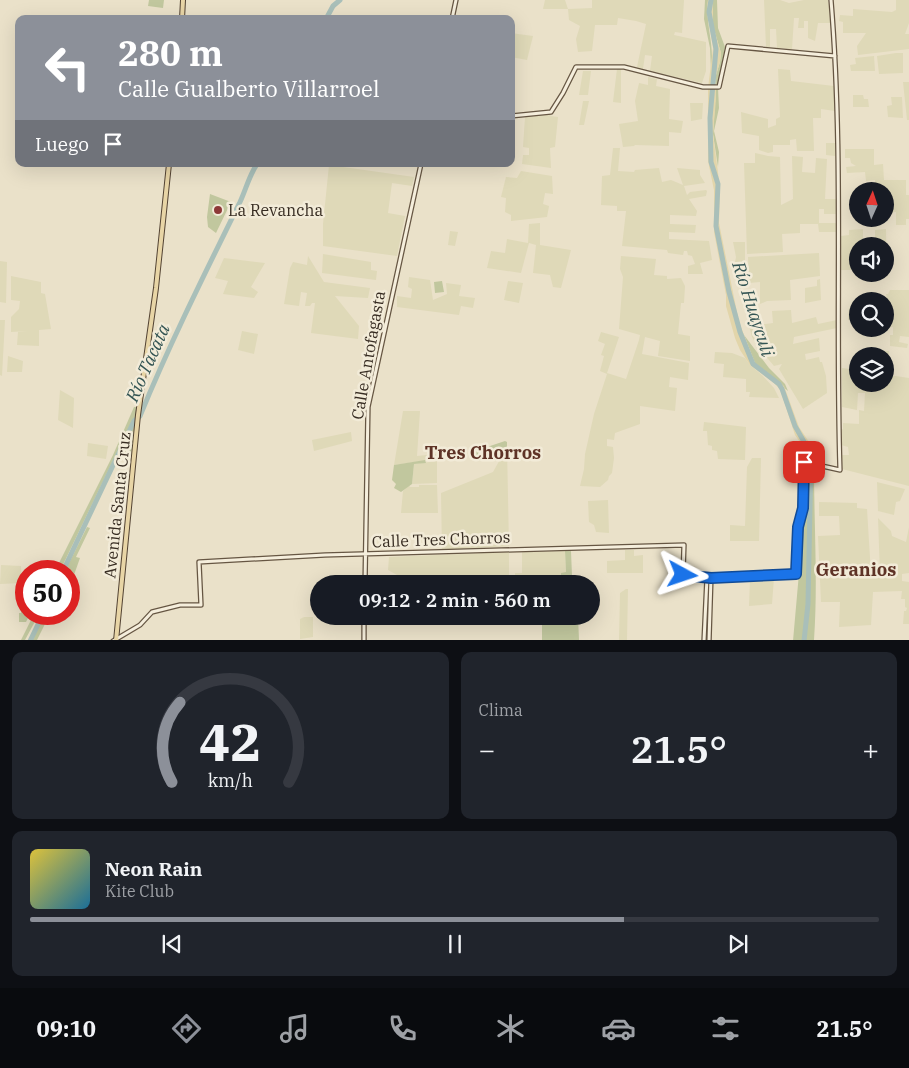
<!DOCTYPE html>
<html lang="es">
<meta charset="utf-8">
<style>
body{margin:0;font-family:"IBM Plex Serif",serif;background:#20242c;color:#f1f3f6;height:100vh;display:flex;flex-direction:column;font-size:19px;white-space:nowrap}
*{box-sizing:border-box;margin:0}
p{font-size:16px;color:#9ea1a6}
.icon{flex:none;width:28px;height:28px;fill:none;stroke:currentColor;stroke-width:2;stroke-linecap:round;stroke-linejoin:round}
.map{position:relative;height:640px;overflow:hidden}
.sheet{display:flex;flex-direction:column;gap:12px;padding:12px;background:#0d0f14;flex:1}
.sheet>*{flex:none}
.top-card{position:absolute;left:15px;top:15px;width:500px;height:152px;border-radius:10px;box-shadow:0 5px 20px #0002;background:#8c9099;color:#fff;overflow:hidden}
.needle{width:32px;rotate:3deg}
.buttons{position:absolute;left:849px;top:182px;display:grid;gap:10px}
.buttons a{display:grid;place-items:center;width:45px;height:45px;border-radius:50%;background:#171b24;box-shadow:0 5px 20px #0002;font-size:25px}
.speed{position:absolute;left:15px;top:560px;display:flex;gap:10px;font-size:25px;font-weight:700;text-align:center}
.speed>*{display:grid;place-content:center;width:65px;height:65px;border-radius:50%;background:#171b24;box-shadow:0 5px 20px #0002;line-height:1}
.speed .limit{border:8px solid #d22;background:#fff;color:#111}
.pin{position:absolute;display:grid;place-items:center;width:42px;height:42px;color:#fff;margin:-21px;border-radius:10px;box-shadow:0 2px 8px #0006}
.me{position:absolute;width:55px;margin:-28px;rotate:95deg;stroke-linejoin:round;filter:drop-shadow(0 0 4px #0008)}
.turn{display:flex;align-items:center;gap:18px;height:105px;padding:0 20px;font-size:22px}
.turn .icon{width:65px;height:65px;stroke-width:2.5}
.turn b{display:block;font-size:35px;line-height:42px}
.then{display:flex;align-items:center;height:48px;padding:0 20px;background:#0003;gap:10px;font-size:19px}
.big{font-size:38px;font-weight:600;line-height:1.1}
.sheet .widget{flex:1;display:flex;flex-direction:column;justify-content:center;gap:8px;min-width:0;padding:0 18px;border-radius:10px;background:#20242c}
.sheet .dial{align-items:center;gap:0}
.dial svg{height:130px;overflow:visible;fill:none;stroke:#363941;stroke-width:7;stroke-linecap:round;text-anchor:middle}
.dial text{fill:#f1f3f6;stroke:none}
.song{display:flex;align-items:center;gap:15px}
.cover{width:60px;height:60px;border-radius:8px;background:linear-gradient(135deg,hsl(50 70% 55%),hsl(200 70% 35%))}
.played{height:5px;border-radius:2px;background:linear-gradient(90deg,#8c9099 70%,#363941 70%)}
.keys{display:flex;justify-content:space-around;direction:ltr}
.heat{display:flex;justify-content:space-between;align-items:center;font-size:28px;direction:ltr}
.sheet .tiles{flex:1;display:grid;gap:12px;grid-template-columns:1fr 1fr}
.widget:last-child{grid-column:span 2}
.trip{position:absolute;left:310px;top:575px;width:290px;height:50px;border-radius:25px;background:#171b24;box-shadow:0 5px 20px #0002;font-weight:600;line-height:50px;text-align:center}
.tabs{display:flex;height:80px;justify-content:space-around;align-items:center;background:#090b0e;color:#9ea1a6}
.tabs .icon{width:35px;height:35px}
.tabs .selected{color:#8c9099}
.tabs b{font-size:22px;color:#f1f3f6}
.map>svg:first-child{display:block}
.farmland{fill:#dfd9b8}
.green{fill:#c1c79e}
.sand{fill:#e2d5aa}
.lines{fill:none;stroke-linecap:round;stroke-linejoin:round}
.river{stroke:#a9bfb9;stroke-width:5}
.secondary-casing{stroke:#665643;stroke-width:5.5}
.primary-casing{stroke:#534333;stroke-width:6}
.secondary{stroke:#f5eedc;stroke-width:3}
.primary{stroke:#e8d5a6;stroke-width:4}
.route-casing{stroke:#114b97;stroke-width:12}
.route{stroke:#1a73e8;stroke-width:9}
.poi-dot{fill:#8d3937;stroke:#f2ebd8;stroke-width:2}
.labels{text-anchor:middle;stroke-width:5;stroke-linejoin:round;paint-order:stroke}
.poi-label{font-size:16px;fill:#372c22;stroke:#f2ebd8;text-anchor:start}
.street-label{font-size:16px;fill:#372c22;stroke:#f2ebd8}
.water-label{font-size:18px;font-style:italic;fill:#335453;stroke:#f2ebd8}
.neighbourhood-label{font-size:18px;font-weight:bold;fill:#5e3326;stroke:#f2ebd8}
</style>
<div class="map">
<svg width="909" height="641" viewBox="0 0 909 641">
<rect width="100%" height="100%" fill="#eae1c9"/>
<path class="farmland" d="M545,0H565L568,9L592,8V0H684L682,33L675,32L674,35L706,42V71L702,83L650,71L652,56L645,55L643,69L637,67L646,24L636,21L618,18L617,25H595L592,51L578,52L576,39L580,26L569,20L568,9H543Z
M764,0H780L789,3L804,0H828L831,23H818L815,41L808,38V21H804V28H798L799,18H794L792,49L777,48L776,29H770V47H766Z
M896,0H909V23L905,34H909V49L858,55L857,46L866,33H843V22L839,21L840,15L853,16V9L892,12L896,10Z
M511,33L533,36L527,60L511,57Z
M896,53H903V73L879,74L877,56Z
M874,56L875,71H851L850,65L856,64L855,58Z
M617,69H621V103L613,102Z
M778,69L790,70L791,81L834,86L835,111L821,109V118H813L814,151H797L796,139L790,140V145H773V152L768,153L759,150V136L742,133L741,112L768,119V128L776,125V119L780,117Z
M583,71H591L588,95H579Z
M648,77L657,79L656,86L670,89L669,119L683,121L681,133L669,132V146L635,145L634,146L623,147L619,124L638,121L635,101L639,83L648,85Z
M903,82H909V120H907Z
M853,95H863L864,99H868L869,107H853Z
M891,97H902L903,118L888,117L887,106L892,105Z
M583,101H589L584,125H579Z
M690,103H703L702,119L691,121Z
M549,114L551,116L558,117L555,147L550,148L551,168L522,164L523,155H529V148L523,147L525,117Z
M826,143H835V156L826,155Z
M613,148H620L618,171L634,172L635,170L659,168L662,182L671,180L683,185L677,168L700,170V175L705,183L684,186L687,195L690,192L706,190L707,191L706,196L689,199L697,211L696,216L670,215V224L696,225L695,233L669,232V239L709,241L712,260L700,263L703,274H688V266L695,264L692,256L688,255L687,251H684L683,255L668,253L667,250L622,246L626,211H617V206L601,205L602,176L610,175Z
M845,149H874V165L883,164L884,180H906V195H909V219H906V225H896V212L885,213V191H875V180L866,181L865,172L847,173L846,167L856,166L851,163L850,158H845Z
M755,153L768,156L780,157L781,205L793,199L792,156L803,157L802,172L815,173L816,158L827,159L825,199H836L837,214H824V209H819V223H837V232H819L818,224H800V233L782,234L783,252L747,254L744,163H755Z
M329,165L414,177L412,186L392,183L388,213L405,216L397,256L323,246V224Z
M521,171L552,176L553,194L545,193L543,204L549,206L547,217L511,221V215L505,212L506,198L501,197L506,177L517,178Z
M540,223V245L571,250L561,288L553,287L550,275L533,273L536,245L529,243L521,273L487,268L491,251L505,253L507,239L528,243L529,224Z
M863,229V246H858V274H877V279H863V274L855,275V270H840L841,236L849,235V230Z
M886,229V231L887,272H885V246H875V230Z
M450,231L458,232L455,246L448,245Z
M733,242H745V262H735L736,257Z
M819,253L820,276L790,280L791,300L767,301L760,304V282L749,283L748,257Z
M323,254L371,262V270L377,271L376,280L322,273Z
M308,256L324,282L370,288L368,298L335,296L359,326L358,339L311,333L315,303H312L310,306H305L307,293L301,292L299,306L284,304L290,268L293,262L307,265Z
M621,256L656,259L654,275L667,276V279L681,278L685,286L684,303H681L678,334L690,336V361L658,356L660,341L645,337L642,354L689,363L688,380L670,377L669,387L677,388L675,411L640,406V424L615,433L614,440L607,439V446L613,447L614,458L612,473L609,476L608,480L600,487L580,486L584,469L585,454L594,414L607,374L600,371L604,356L601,355L605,344L598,341L601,332L619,337L607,373L626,379L639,340L640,335L619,329L623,277L620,269Z
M224,258L265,263L251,287L258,292L254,298L223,294L228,281L215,278Z
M0,261L7,262L6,303L0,302Z
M11,276L41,282V293L45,294L51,329L39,330V346L17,345L18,332L28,331L11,332V317L19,309L20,301L11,300Z
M409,277L430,280L433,300L447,294L446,283L461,285L459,296L475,298L473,308L461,306L459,315L397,307V296L411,298L412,289L408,287Z
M820,279L821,300L805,303V288L817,286V280Z
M508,281L523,283L519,303L504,300Z
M890,290H909V337L900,336L899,342L908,344L907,348L890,346V335H893V327L885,328V309L889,308V300H887L886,294H888Z
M849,308H857V319L848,320Z
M791,310L792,323L816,317L818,324L837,320V328L794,337L793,344L819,338L820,351L805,354L806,360L819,357L820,362H822L826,376L827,393L803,409L779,369L782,364L774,366L758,347L752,337L749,326L773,323L772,311Z
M0,320H5L2,376L0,375Z
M242,331L258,334L254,354L238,350Z
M868,351H889V375L909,378V486L842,469V455H849L848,447L841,445V430L843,429V423L859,424V410L864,411L865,393H858L857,410L842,407V368L857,370L858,384H885V356H868Z
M715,352L732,353L745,358L750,365L762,375L774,388L779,398L749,397L750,392H746V379L723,377L724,364L714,363Z
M8,356L23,361L22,372H7Z
M60,390L74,398L73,428L58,420Z
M403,411H420L417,456L436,454V459L394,465Z
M704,422L746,427L745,460L718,459L717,451L712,450V446L708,445L707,431H703Z
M351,432L352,441L314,451L312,440Z
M88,443L108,446L106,459L87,456Z
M507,447L509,546L442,550L441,493L493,472Z
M752,458H761L759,541H730V525L745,526L747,467Z
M437,461V483L412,484L414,464Z
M877,482L905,489L900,501L896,502L894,515L878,511Z
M409,485L410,487H419V485H437L438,513H401L403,491Z
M608,500L609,533L596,532L594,525L589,522L588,501Z
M819,502L857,503V508L867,509L871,574H880L878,518L891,531L892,536L906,542L909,527V573L902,574V581L909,582V624H903L904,611H906L907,608L905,607V599H901L902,591L873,592L871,625L839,627L840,602H821L818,536L840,535L839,516H819Z
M625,550H634V556L643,555V573H607V561L625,560Z
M565,551L566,573H561V584H515V573H522V552Z
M509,552V584H439L406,580L388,570L389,557Z
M1,565L21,566L22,583L0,584Z
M774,578L772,604L749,606L750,580Z
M626,589H628L627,640H619L620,593Z
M482,616H510V622H481Z
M304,617H313V637L300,639V619Z"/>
<path class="green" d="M149,0H164L163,8L148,6Z
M705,0H708C705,25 715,44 711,70L710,48L704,19Z
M713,0H717L718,28L725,47L718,84H716V75L720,62L721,53L713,26Z
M716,88H718L719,108L714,131L719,152L718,167L713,134Z
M210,194L231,202L216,233L208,227L207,217Z
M442,281L444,292L435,293L434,282Z
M744,335L769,368L785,384L788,391L755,363Z
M134,407H137L135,419H133L60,571H55L113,455Z
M135,422L131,455L121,453Z
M505,441L507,442V447L499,461L475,460V451Z
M425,460L426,463L414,464L412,484L401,492L394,488L396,484L392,480L394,465Z
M806,465L814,467C814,525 818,583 814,640L793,641L799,573L798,525L804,514Z
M87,527L90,528L76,557L80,558L69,589V571H65Z
M565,551H571L572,576H580V584H561V573L566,572Z
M21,601H26V614H30L26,622H19V613H21Z
M34,614H39L25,640H21Z
M45,614H50L37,640H32Z
M458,616H482L481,622H458Z
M542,616H578L579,640H542Z"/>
<path class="sand" d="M708,0H713V26L721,53L720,62L716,75V99L713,134L720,188L719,223L739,322L755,363L784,386L799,427L813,448L817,461L808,460L807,452L795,435L780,389L774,383L750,365L740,350L735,338L726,306V295L714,232V190L708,161V88L713,48L707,12Z"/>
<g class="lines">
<path class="river" d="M711,0L709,12L716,49L710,118L711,162L718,184L716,226L729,292L740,332L753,364L779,384L782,389L795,426L807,447L811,457L808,604L804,641
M326,19L333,6L340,0
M63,571L134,421L140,416C170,343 205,273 240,202C246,189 249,176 257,164
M30,641L43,614"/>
<g class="secondary-casing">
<path id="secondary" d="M452,19L456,0
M511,116L551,112L563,93L576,67H624L703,87H719L728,46L835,56
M365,584L368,407L421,164
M113,641L140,625L152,612L180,605H201L199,562L325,555L684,545L683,575L711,578L796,574L798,527L803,508L804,462L840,470C835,314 844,156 831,0
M364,641V616
M704,641L707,577
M709,641L711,578"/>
</g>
<g class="primary-casing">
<path id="primary" d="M182,19L183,0
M116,641L138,415L156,288L169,164"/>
</g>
<use href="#secondary" class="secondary"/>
<use href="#primary" class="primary"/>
</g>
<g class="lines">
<g class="route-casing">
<path id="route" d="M683,575L711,578L796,574L798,527L803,508L804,462"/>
</g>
<use href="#route" class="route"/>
</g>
<circle class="poi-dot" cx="218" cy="210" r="5"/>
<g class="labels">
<g class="poi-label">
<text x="228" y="216">La Revancha</text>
</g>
<g class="street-label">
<text transform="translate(368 355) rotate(-80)" y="6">Calle Antofagasta</text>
<text transform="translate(117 505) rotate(-84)" y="6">Avenida Santa Cruz</text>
<text transform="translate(441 539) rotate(-2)" y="6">Calle Tres Chorros</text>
</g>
<g class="water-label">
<text transform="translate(753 309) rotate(72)" y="6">Río Huayculi</text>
<text transform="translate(148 363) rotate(-66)" y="6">Río Tacata</text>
</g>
<g class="neighbourhood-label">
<text x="483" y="459">Tres Chorros</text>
<text x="856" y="576">Geranios</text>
</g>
</g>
</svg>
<div class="buttons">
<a><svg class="needle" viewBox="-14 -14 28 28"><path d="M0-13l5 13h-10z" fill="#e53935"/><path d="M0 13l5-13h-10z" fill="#9ea1a6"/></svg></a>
<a><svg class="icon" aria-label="sound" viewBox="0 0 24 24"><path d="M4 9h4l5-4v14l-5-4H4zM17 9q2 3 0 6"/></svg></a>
<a><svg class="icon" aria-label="search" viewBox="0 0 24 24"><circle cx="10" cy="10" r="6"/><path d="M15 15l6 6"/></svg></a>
<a><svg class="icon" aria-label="layers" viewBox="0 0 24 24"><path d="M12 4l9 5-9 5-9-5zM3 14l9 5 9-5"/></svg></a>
</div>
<div class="speed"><div class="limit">50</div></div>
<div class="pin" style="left:804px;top:462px;background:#d93025"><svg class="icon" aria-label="arrive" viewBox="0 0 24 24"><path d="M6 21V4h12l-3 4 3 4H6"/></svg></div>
<svg class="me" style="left:683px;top:575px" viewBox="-20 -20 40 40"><path d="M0-17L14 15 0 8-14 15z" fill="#1a73e8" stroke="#fff" stroke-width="4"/></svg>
<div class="trip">09:12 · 2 min · 560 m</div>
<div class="top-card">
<div class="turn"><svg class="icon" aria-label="left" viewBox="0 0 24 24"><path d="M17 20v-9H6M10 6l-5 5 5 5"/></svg><div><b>280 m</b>Calle Gualberto Villarroel</div></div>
<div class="then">Luego<svg class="icon" aria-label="arrive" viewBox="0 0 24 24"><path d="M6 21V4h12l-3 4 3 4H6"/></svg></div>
</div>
</div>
<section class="sheet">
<div class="tiles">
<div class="widget dial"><svg viewBox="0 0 100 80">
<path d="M14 69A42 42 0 1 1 86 69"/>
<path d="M14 69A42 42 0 0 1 19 20" stroke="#8c9099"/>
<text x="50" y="56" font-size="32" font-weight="700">42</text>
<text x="50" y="72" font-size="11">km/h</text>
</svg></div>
<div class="widget"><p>Clima</p>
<div class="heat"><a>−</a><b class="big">21.5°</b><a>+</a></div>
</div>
<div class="widget">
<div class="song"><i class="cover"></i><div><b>Neon Rain</b><p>Kite Club</p></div></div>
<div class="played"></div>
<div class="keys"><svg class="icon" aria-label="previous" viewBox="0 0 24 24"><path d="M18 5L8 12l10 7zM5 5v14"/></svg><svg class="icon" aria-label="pause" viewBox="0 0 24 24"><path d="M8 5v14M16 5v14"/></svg><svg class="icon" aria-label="next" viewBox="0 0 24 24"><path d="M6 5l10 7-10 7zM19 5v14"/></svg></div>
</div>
</div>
</section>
<nav class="tabs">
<b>09:10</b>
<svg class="icon selected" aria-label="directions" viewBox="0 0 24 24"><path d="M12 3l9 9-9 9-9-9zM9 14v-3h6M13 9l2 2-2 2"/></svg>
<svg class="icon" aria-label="music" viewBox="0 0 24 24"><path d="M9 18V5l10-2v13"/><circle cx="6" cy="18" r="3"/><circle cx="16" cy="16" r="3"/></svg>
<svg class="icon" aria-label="phone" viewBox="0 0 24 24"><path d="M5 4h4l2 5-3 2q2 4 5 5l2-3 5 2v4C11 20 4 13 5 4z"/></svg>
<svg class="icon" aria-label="climate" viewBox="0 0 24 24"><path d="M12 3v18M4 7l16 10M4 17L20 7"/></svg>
<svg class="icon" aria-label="car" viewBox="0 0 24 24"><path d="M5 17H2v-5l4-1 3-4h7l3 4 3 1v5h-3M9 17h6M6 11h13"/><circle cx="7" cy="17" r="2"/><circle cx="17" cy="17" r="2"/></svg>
<svg class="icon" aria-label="filters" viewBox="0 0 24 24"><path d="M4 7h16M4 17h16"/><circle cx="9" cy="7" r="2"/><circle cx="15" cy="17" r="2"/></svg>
<b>21.5°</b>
</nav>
